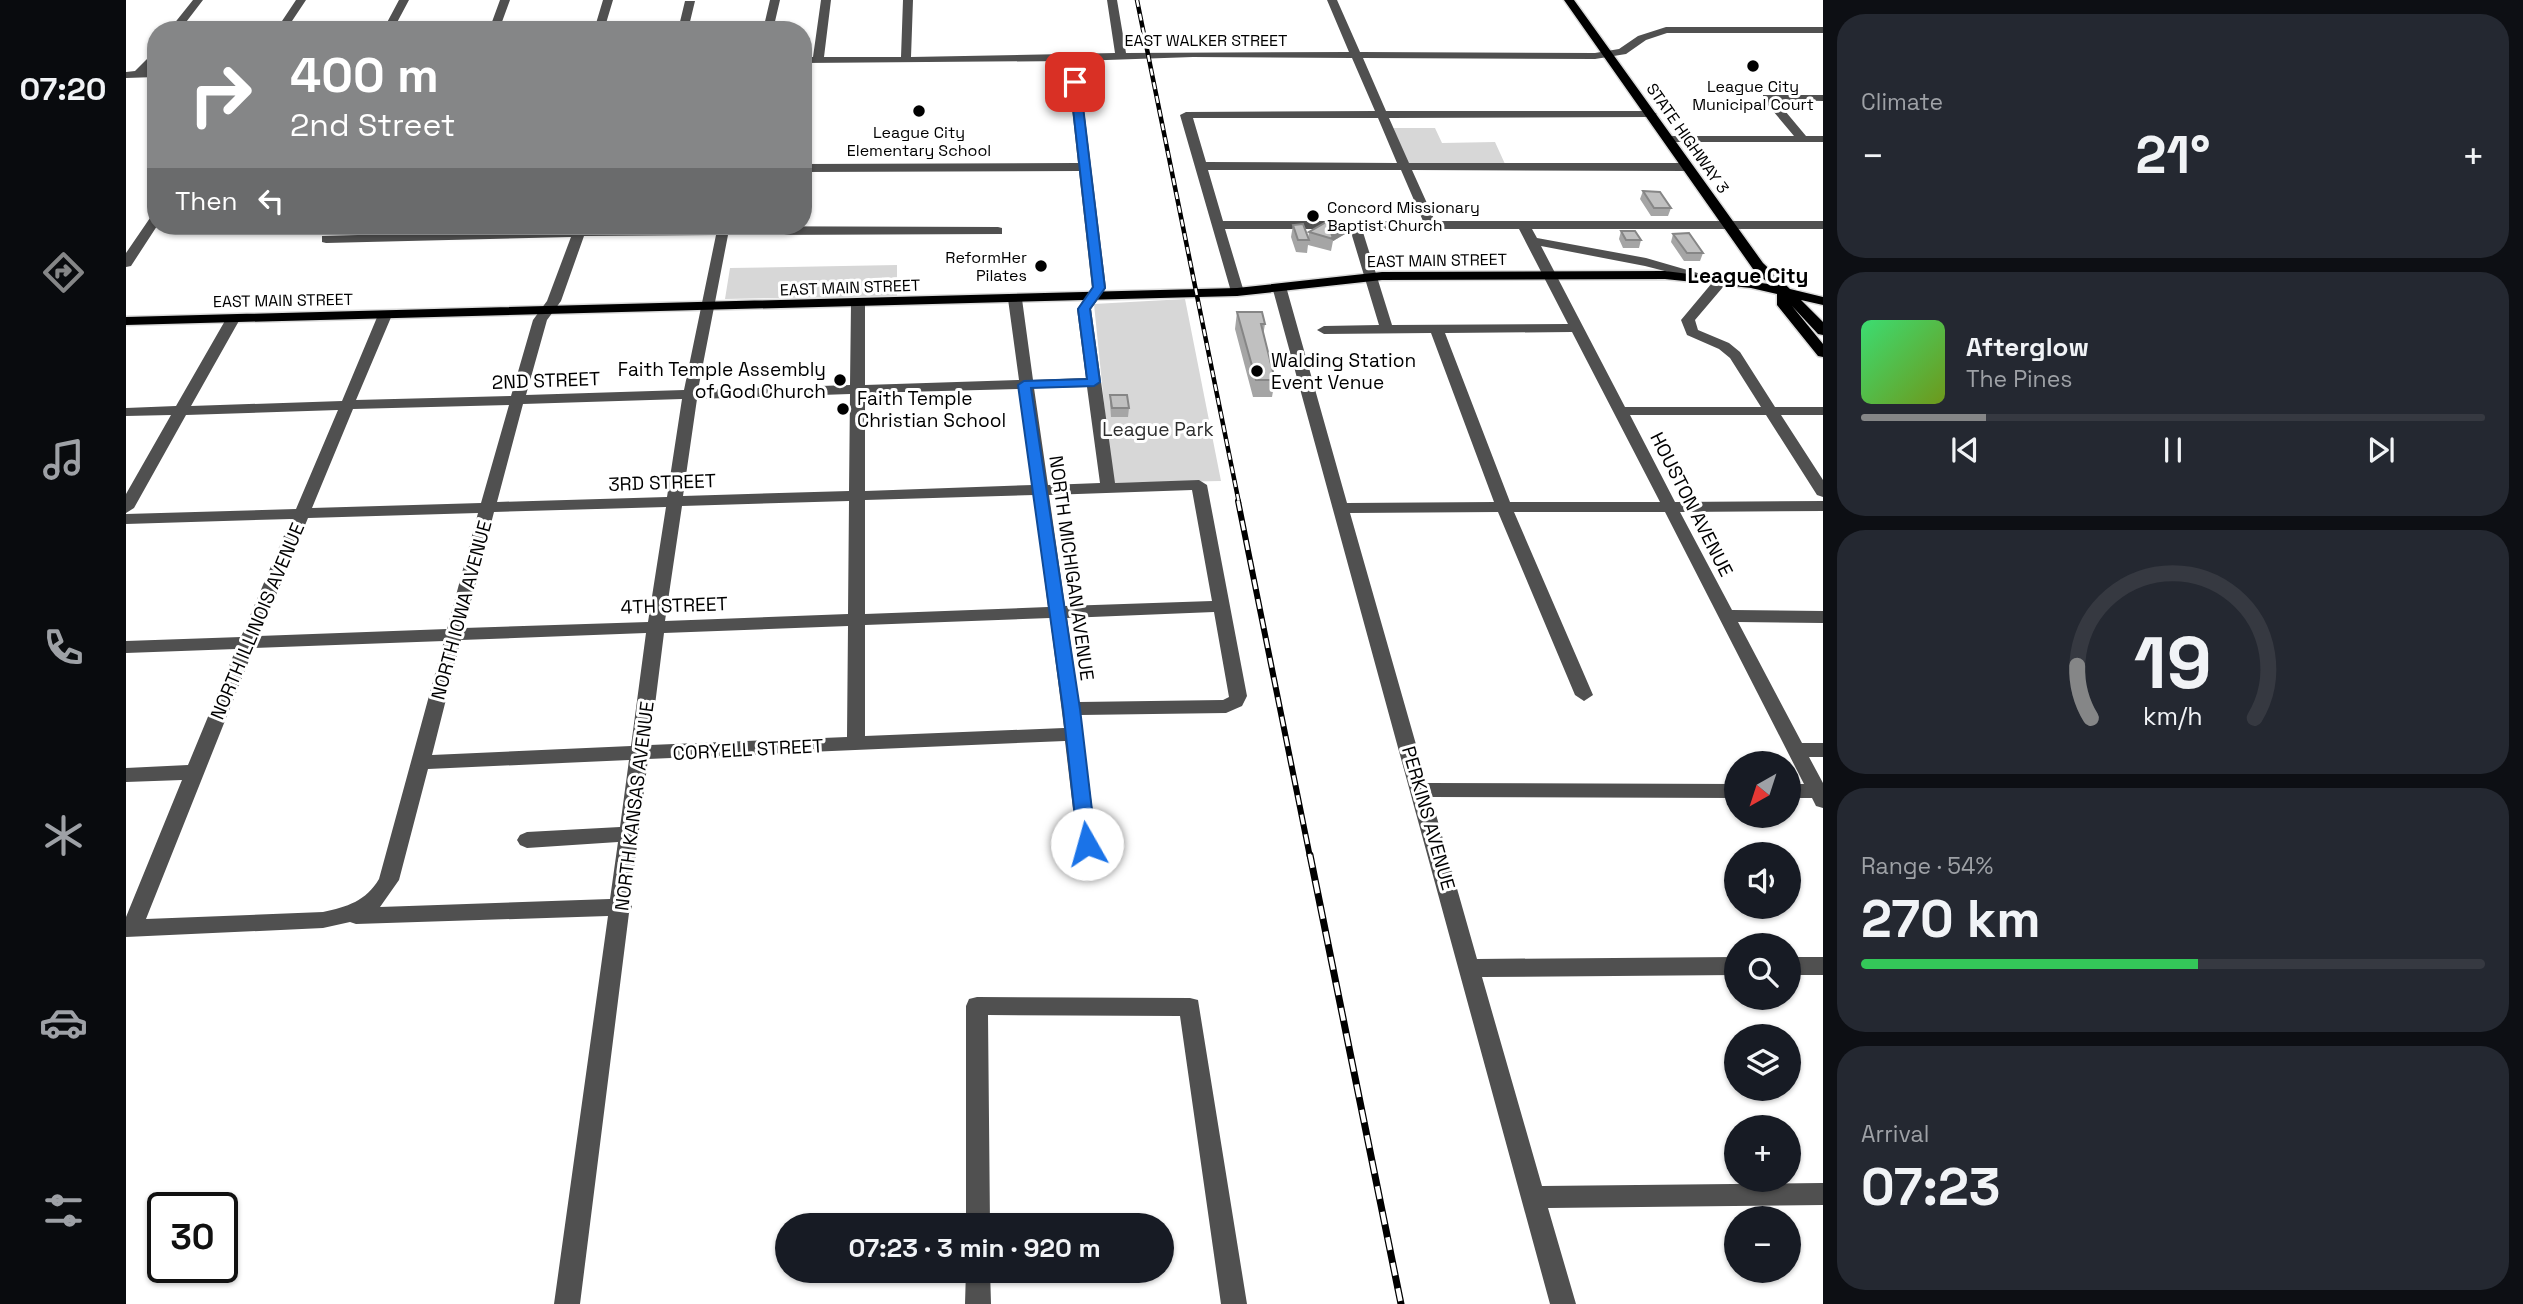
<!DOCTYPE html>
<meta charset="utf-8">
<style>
body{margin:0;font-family:"Space Grotesk",sans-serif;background:#242831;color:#f1f3f6;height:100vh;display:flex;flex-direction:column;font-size:26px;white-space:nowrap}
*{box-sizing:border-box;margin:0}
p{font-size:23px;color:#9ea1a6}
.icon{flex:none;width:38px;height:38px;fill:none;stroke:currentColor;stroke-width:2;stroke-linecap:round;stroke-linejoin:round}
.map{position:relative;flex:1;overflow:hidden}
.details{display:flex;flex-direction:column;gap:14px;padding:14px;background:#0d0f14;width:700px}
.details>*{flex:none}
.hud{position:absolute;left:21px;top:21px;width:665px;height:214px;border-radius:28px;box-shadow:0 2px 5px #0004;background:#858687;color:#fff;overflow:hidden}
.needle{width:46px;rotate:219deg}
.fabs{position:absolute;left:1598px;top:751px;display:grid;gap:14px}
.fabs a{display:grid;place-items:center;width:77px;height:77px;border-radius:50%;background:#171b24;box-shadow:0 2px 5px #0004;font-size:35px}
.speed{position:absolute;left:21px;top:1192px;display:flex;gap:14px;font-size:35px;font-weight:700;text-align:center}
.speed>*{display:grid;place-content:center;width:91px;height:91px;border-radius:50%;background:#171b24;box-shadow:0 2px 5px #0004;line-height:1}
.speed .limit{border:4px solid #111;border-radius:10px;background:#fff;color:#111}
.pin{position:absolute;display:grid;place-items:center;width:60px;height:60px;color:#fff;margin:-30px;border-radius:14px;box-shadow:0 4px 10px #0006}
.me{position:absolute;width:77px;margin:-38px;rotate:353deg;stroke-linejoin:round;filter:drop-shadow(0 0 5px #0008)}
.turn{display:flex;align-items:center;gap:24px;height:147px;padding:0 28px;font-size:32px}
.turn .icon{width:91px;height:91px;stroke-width:2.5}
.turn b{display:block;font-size:49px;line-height:60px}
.then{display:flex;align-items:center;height:66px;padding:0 28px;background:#0003;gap:14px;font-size:26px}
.big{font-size:52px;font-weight:800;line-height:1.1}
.details .widget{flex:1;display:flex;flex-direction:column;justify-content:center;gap:10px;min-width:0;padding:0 24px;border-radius:28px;background:#242831}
.details .dial{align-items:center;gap:0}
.dial svg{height:182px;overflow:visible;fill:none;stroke:#363941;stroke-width:7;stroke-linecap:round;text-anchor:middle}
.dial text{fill:#f1f3f6;stroke:none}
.song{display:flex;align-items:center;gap:21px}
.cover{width:84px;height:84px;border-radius:10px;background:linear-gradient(135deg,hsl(140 70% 55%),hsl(80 70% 35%))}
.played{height:7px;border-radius:4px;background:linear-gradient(90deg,#858687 20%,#363941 20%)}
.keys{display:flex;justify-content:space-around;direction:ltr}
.heat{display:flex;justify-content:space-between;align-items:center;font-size:38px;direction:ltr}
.charge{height:10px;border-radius:5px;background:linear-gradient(90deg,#34c759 54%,#363941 0)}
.trip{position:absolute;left:649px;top:1213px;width:399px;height:70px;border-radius:35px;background:#171b24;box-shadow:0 2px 5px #0004;font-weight:800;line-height:70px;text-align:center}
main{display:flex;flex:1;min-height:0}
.tab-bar{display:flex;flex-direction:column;width:126px;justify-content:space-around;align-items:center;background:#090b0e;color:#9ea1a6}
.tab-bar .icon{width:49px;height:49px}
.tab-bar .on{color:#858687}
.tab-bar b{font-size:32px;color:#f1f3f6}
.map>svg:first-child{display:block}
.green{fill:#d7d7d7}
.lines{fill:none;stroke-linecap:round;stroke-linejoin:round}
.major-casing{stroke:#dbdbdb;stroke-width:3}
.minor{fill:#505050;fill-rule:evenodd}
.major{fill:#000;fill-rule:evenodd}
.rail-far2-casing{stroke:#000;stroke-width:4.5}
.rail-far1-casing{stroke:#000;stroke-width:6}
.rail-casing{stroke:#000;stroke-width:7}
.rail-far2{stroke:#fff;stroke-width:2.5;stroke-dasharray:7;stroke-linecap:butt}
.rail-far1{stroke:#fff;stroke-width:3.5;stroke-dasharray:10;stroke-linecap:butt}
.rail{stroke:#fff;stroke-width:4.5;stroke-dasharray:13;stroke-linecap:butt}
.wall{fill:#a5a5a5}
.shaded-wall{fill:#868686}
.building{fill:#c0c0c0;stroke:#868686;stroke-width:2}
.route{fill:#1a73e8;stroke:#114b97;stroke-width:2}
.poi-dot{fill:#000;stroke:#fff;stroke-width:2.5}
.labels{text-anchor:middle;stroke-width:6;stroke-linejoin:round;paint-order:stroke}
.far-street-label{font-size:16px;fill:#000;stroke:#fff}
.far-poi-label{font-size:16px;fill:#000;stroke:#fff}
.poi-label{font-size:19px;fill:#000;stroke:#fff;text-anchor:start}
.street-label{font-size:19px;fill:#000;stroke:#fff}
.park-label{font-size:19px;fill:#2e2e2e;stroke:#fff}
.far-district-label{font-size:21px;font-weight:bold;fill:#000;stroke:#fff}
</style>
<main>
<nav class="tab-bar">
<b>07:20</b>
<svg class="icon on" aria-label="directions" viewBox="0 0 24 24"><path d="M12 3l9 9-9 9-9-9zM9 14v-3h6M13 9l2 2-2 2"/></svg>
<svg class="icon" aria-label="music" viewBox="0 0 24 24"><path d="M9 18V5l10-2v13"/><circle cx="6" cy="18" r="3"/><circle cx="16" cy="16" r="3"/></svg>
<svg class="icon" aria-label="phone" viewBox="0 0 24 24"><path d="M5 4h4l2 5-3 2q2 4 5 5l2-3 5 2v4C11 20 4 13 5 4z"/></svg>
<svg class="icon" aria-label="climate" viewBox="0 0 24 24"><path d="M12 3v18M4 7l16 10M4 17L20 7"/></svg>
<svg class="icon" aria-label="car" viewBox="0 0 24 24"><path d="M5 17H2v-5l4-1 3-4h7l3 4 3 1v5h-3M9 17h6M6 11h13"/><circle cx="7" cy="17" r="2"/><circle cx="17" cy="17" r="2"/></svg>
<svg class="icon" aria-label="filters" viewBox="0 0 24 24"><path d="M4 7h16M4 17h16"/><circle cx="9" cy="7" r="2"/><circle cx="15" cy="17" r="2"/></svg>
</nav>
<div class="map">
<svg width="1697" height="1304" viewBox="0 0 1697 1304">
<rect width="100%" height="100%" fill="#fff"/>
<path class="green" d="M1267,128H1309L1316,143L1369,142L1379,164L1282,163Z
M771,265V296L599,299L604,268Z
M1059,299L1095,481L986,483L968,304Z"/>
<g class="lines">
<g class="major-casing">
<path id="major" d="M1438,0H1448L1637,263L1664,289L1697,297V305L1675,300L1697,322V335L1692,334L1666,306L1697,344V357L1692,356L1651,305V294L1625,288L1539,279L1256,280L1111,296L0,325V317L1111,288L1256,272L1539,271L1643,284L1627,269Z"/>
</g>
<path class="minor" d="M67,0H77L54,30H43Z
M170,0H180L160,30H150Z
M273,0H283L267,30H257Z
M374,0H384L373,30H363Z
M477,0H487L478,30H468Z
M644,0H654L647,30H637Z
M695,0H705L698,57H775L777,0H787L785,57L989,53L981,0H991L1000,53L1223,52L1201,0H1211L1234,52L1469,53L1493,49L1512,36L1540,27H1697V33H1541L1520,40L1500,54L1469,59L1237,58L1260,111H1525L1531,114L1525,117L1263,118L1283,163H1560L1566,167L1560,171L1286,170L1309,221H1697V229H1406L1411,238L1520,258L1589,278L1582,282L1519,266L1415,246L1499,407H1635L1604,358L1593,349L1561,335L1555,320L1591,277L1596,276L1603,280L1569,320L1572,330L1603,343L1614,352L1649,407H1697V415H1655L1697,480V497L1691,495L1640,415H1504L1549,502L1697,501V511L1554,512L1606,610L1697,611V623L1612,622L1676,743H1697V757H1683L1697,783V808L1690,806L1686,798H1662V784H1678L1539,512H1388L1467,695L1458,701L1449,695L1372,512L1224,513L1301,783L1610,784V798L1305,797L1351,959L1610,957V975L1356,977L1416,1186L1697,1183V1205L1422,1208L1450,1304H1424L1147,290L1149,287H1159L1161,290L1221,503L1368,502L1305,333L1198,334L1191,330L1198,326L1253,325L1224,229H1099L1118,292L1111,296L1106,295L1054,115L1060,112L1249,111L1226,58L1067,57L952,61L980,288L965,309L989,483L1073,480L1081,485L1121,696L1116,706L1100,713L954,715L971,843L968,848L961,851L954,848L951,843L939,741L522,759L504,902L506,907L503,913L454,1304H428L482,916L230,924L224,922L197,928L0,937V917L56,780L0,782V768L62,765L110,649L0,653V641L115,637L165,519L0,524V514L170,509L212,410L60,415L8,508L0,513V494L45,415L0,416V408L50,406L100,319L107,315L114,319L65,406L216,401L252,315L259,311L266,315L230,400L385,396L407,320L421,301L445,237L200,243L196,242V236L448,229L449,226H461L460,229L592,226L872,227L876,228V234L602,235L572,390L724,385L725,304L732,300L739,304V385L893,380L882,299L889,295L896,299L907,380L960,378L951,309L966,288L953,171L677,172V164L952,163L941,61L677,63V57H687ZM1067,118H1252L1271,163L1080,162ZM1082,170H1275L1297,221H1097ZM1236,229H1393L1442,324L1266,325ZM590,235L558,390L400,395L421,320L435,301L458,236ZM1446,332L1534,502H1384L1319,333ZM961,387L974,483L922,485L908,388ZM894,389L907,485L739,491V393ZM724,394L723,491L557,496L571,399ZM556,399L541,497L371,502L397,404ZM383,405L355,503L186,508L227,409ZM1066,490L1086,601L939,606L923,495ZM908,495L922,607L739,614V500ZM723,501L722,614L539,621L556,506ZM540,507L522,622L338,628L368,512ZM352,513L321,629L133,636L182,518ZM1088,612L1103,697L1097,700L953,702L941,618ZM924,618L938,728L739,736V625ZM722,626L721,737L524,745L538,633ZM520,633L505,746L306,755L335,640ZM318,641L253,879C240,901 221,907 197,912L20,919L128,648ZM503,760L494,827L401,832L394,835L391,840L394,845L401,848L492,842L484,899L254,907L273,880L302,769Z
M559,1H569L562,30H552Z
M30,50V60L21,71H30V77L0,78V72L9,71Z
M1637,95H1697V101L1650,100L1680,136H1697V142H1542L1536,139L1542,136H1668L1637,99Z
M30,214L31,226L5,266L0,267V253L26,215Z
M1662,957H1697V975H1662Z
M851,997L1064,998L1072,1000L1121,1304H1095L1054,1016L862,1015L864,1225H840V1006L843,999Z
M840,1270H864L865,1304H839Z"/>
<use href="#major" class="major"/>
<g class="rail-far2-casing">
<path id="rail-far2" d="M1011,0L1113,503"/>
</g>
<g class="rail-far1-casing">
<path id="rail-far1" d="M1112,501L1184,857"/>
</g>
<g class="rail-casing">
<path id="rail" d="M1184,855L1275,1304"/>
</g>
<use href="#rail-far2" class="rail-far2"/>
<use href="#rail-far1" class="rail-far1"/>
<use href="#rail" class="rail"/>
</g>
<path class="wall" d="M1517,191L1545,208L1542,216H1525L1514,199Z
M1221,222L1219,234L1207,241L1205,251L1182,245L1181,253L1170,252L1165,237L1167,225L1182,238L1183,232Z
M1495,231L1515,240L1513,248H1497L1493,239Z
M1547,234L1577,253L1574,261H1558L1545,242Z
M1111,312L1139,324L1137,336L1149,380L1146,397H1127L1109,329Z
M984,395L1003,408L1002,417H985L984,403Z"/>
<path class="shaded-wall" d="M1221,222L1219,234L1207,241L1205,232Z"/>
<path class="building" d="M1517,191L1534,192L1545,208H1528Z
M1202,221L1221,222L1205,232L1207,239L1183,232Z
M1177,224L1183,240H1172L1167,225Z
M1495,231H1509L1515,240H1500Z
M1563,233L1577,253H1561L1547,234Z
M1111,312H1136L1139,324H1135L1149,380H1130Z
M984,395H1001L1003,408H986Z"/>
<path class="route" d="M949,79L954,82L979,288L964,309L974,382L968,386L905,388L954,709L970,844L961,851L952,844L937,709L892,385L898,381L961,379L952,309L967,287L944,82Z"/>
<g class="poi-dot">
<circle cx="1627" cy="66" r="7"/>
<circle cx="793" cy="111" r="7"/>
<circle cx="1187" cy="216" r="7"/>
<circle cx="915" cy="266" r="7"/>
<circle cx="1131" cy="371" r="7"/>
<circle cx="714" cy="380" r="7"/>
<circle cx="717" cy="409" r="7"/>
</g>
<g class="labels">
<g class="far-street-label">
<text x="1080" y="46">EAST WALKER STREET</text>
<text transform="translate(1562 138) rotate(55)" y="6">STATE HIGHWAY 3</text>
<text transform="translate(1311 260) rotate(-1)" y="6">EAST MAIN STREET</text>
<text transform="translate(724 287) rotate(-2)" y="6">EAST MAIN STREET</text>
<text transform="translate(157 300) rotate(-1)" y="6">EAST MAIN STREET</text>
</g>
<g class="far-poi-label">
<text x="1627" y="92">League City<tspan x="1627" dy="18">Municipal Court</tspan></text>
<text x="793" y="138">League City<tspan x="793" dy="18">Elementary School</tspan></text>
<text x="1201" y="213" text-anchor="start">Concord Missionary<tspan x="1201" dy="18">Baptist Church</tspan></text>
<text x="901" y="263" text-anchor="end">ReformHer<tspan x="901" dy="18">Pilates</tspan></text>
</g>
<g class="poi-label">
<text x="1145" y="367">Walding Station<tspan x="1145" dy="22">Event Venue</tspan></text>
<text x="700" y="376" text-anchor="end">Faith Temple Assembly<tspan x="700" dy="22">of God Church</tspan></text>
<text x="731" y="405">Faith Temple<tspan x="731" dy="22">Christian School</tspan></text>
</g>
<g class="street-label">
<text transform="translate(420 380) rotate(-2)" y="7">2ND STREET</text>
<text transform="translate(536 482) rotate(-2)" y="7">3RD STREET</text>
<text transform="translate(1566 504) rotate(63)" y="7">HOUSTON AVENUE</text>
<text transform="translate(946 568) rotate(82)" y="7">NORTH MICHIGAN AVENUE</text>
<text transform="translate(548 605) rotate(-2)" y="7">4TH STREET</text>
<text transform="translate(335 610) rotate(-75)" y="7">NORTH IOWA AVENUE</text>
<text transform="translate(131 621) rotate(-67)" y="7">NORTH ILLINOIS AVENUE</text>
<text transform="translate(622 749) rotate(-3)" y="7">CORYELL STREET</text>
<text transform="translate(508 806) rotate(-83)" y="7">NORTH KANSAS AVENUE</text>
<text transform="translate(1303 818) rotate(74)" y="7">PERKINS AVENUE</text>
</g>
<g class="park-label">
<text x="1032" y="436">League Park</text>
</g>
<g class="far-district-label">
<text x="1622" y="283">League City</text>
</g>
</g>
</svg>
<div class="fabs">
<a><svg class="needle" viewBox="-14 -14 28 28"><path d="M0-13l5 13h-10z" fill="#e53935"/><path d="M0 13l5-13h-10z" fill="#9ea1a6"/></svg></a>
<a><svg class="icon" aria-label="sound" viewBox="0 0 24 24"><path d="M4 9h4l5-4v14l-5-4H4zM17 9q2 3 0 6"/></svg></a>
<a><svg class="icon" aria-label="search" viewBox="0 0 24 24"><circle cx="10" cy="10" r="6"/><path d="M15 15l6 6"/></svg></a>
<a><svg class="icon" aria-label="layers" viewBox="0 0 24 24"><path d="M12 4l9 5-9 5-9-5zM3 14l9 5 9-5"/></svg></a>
<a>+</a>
<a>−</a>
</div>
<div class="speed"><div class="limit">30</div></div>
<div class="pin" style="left:949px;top:82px;background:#d93025"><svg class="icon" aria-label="arrive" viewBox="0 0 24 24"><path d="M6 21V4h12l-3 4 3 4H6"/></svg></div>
<svg class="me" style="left:961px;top:844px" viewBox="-20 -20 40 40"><circle r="19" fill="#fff"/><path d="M0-13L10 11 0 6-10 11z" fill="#1a73e8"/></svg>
<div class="trip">07:23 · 3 min · 920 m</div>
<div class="hud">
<div class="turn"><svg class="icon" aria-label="right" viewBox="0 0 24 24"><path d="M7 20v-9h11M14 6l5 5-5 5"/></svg><div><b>400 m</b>2nd Street</div></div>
<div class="then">Then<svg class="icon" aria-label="left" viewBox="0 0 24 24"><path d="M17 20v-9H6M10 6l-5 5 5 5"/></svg></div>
</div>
</div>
<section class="details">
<div class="widget"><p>Climate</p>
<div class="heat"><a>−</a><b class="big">21°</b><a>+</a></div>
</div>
<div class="widget">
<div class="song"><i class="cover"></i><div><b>Afterglow</b><p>The Pines</p></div></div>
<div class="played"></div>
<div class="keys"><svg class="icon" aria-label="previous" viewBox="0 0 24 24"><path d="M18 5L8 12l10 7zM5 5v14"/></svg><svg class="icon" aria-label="pause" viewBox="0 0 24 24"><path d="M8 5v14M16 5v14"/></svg><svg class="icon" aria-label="next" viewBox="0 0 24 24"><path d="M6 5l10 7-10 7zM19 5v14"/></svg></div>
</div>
<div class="widget dial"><svg viewBox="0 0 100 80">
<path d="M14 69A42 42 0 1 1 86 69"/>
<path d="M14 69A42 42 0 0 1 8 46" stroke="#858687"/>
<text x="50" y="56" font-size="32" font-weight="700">19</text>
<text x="50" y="72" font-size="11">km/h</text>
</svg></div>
<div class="widget"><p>Range · 54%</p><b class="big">270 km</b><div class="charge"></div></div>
<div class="widget"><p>Arrival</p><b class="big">07:23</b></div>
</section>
</main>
